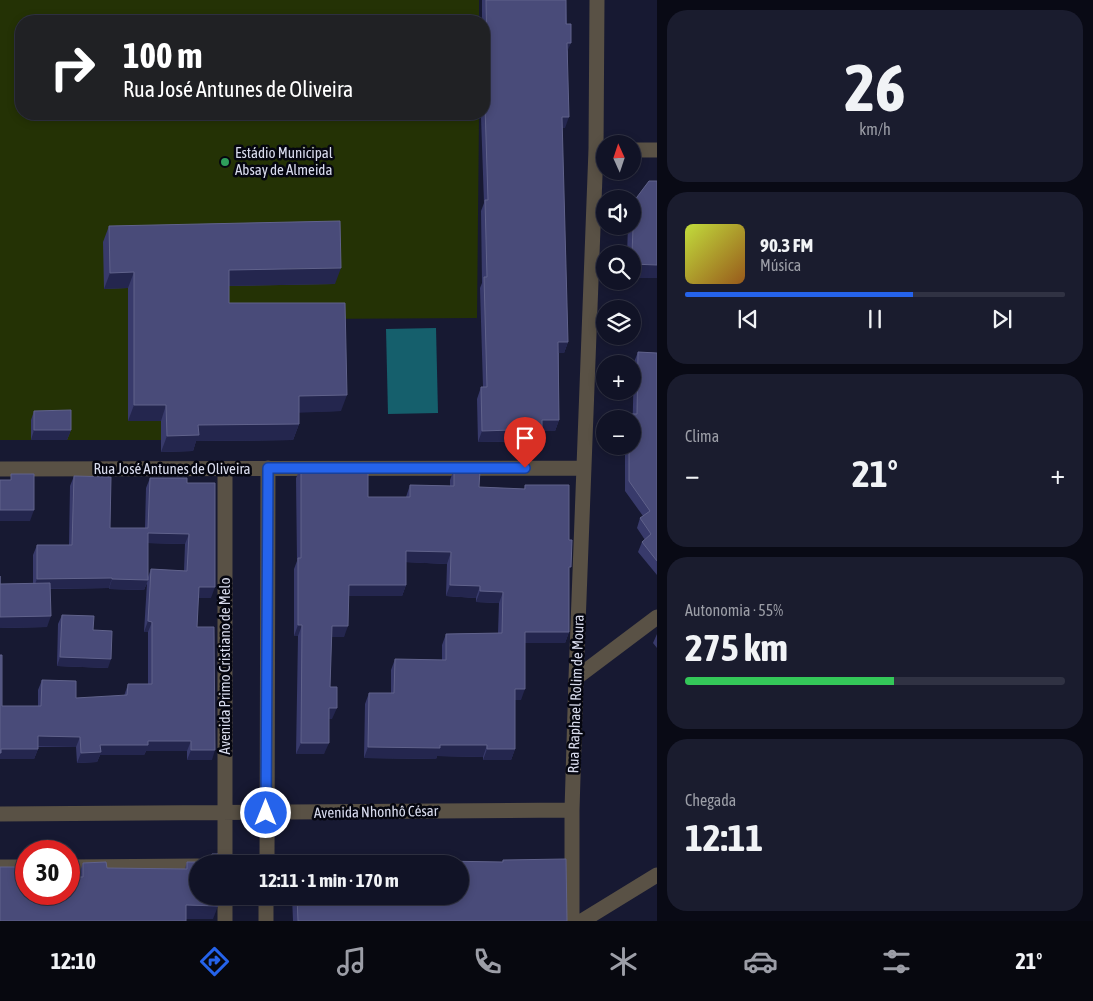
<!DOCTYPE html>
<html lang="pt">
<meta charset="utf-8">
<style>
body{margin:0;font-family:"Asap Condensed",sans-serif;background:#1a1c2e;color:#f1f3f6;height:100vh;display:flex;flex-direction:column;font-size:19px;white-space:nowrap}
*{box-sizing:border-box;margin:0}
p{font-size:16px;color:#9c9ea7}
.icon{flex:none;width:28px;height:28px;fill:none;stroke:currentColor;stroke-width:2;stroke-linecap:round;stroke-linejoin:round}
.map{position:relative;flex:1;overflow:hidden}
.details{display:flex;flex-direction:column;gap:10px;padding:10px;background:#090a15;width:436px}
.details>*{flex:none}
.banner{position:absolute;left:15px;top:15px;width:475px;height:105px;border-radius:20px;box-shadow:0 2px 8px #0003,0 0 0 1px #303243;background:#202124;color:#fff;overflow:hidden}
.needle{width:32px;rotate:357deg}
.buttons{position:absolute;left:596px;top:135px;display:grid;gap:10px}
.buttons a{display:grid;place-items:center;width:45px;height:45px;border-radius:50%;background:#111326;box-shadow:0 2px 8px #0003,0 0 0 1px #303243;font-size:25px}
.speed{position:absolute;left:15px;top:840px;display:flex;gap:10px;font-size:25px;font-weight:700;text-align:center}
.speed>*{display:grid;place-content:center;width:65px;height:65px;border-radius:50%;background:#111326;box-shadow:0 2px 8px #0003,0 0 0 1px #303243;line-height:1}
.speed .limit{border:8px solid #d22;background:#fff;color:#111}
.pin{position:absolute;display:grid;place-items:center;width:42px;height:42px;color:#fff;margin:-51px -21px;border-radius:50% 50% 50% 0;rotate:-45deg;box-shadow:0 0 5px #0007}
.pin .icon{rotate:45deg}
.me{position:absolute;width:55px;margin:-28px;rotate:0deg;stroke-linejoin:round;filter:drop-shadow(0 0 4px #0008)}
.turn{display:flex;align-items:center;gap:18px;height:105px;padding:0 25px;font-size:22px}
.turn .icon{width:65px;height:65px;stroke-width:2.5}
.turn b{display:block;font-size:35px;line-height:42px}
.big{font-size:38px;font-weight:700;line-height:1.1}
.details .card{flex:1;display:flex;flex-direction:column;justify-content:center;gap:8px;min-width:0;padding:0 18px;border-radius:20px;background:#1a1c2e}
.details .dial{align-items:center;gap:0}
.dial b{font-size:65px;line-height:1}
.song{display:flex;align-items:center;gap:15px}
.cover{width:60px;height:60px;border-radius:8px;background:linear-gradient(135deg,hsl(70 70% 55%),hsl(30 70% 35%))}
.played{height:5px;border-radius:2px;background:linear-gradient(90deg,#2563eb 60%,#303243 60%)}
.keys{display:flex;justify-content:space-around;direction:ltr}
.heat{display:flex;justify-content:space-between;align-items:center;font-size:28px;direction:ltr}
.charge{height:8px;border-radius:4px;background:linear-gradient(90deg,#34c759 55%,#303243 0)}
.trip{position:absolute;left:189px;top:855px;width:280px;height:50px;border-radius:25px;background:#111326;box-shadow:0 2px 8px #0003,0 0 0 1px #303243;font-weight:700;line-height:50px;text-align:center}
.tab-bar{display:flex;height:80px;justify-content:space-around;align-items:center;background:#07080f;color:#9c9ea7}
.tab-bar .icon{width:35px;height:35px}
.tab-bar .selected{color:#2563eb}
.tab-bar b{font-size:22px;color:#f1f3f6}
main{display:flex;flex:1;min-height:0}
.map>svg:first-child{display:block}
.green{fill:#243205}
.water{fill:#155f6c}
.lines{fill:none;stroke-linecap:round;stroke-linejoin:round}
.minor{stroke:#595145;stroke-width:15}
.wall{fill:#383a6b;fill-rule:evenodd}
.shaded-wall{fill:#24264e}
.building{fill:#494b79;stroke:#60628b}
.route-casing{stroke:#184099;stroke-width:12}
.route{stroke:#2563eb;stroke-width:9}
.leisure-dot{fill:#2e9e5b;stroke:#050610;stroke-width:2}
.labels{text-anchor:middle;stroke-width:5;stroke-linejoin:round;paint-order:stroke}
.poi-label{font-size:15px;fill:#d8dbed;stroke:#050610;text-anchor:start}
.street-label{font-size:15px;fill:#d8dbed;stroke:#050610}
</style>
<main>
<div class="map">
<svg width="657" height="921" viewBox="0 0 657 921">
<rect width="100%" height="100%" fill="#171932"/>
<path class="green" d="M0,0H479V21H21V114H479L477,318L309,319L294,340V303L128,304L201,421L161,440H67V420H31V440H0Z"/>
<path class="water" d="M436,328L438,413L388,414L386,329Z"/>
<g class="lines">
<path class="minor" d="M632,150H657
M0,469L584,468
M225,469V864
M576,678L657,617
M0,814L572,810
M267,864L268,468
M0,867H26
M69,867L198,866
M225,921V896
M266,921V896
M572,921V810L576,678L596,149L597,0
M582,921L657,875"/>
</g>
<path class="wall" d="M482,0H566L568,51L565,128H562L568,342L564,353H559V420L555,431H542L538,441L478,442L477,399L481,387H483L480,288L482,283L481,211L484,203L481,117L483,114H484V21H482Z
M634,201L632,254H627L628,226H632V204Z
M109,226L335,284L229,286V303L341,411L299,412V424L293,440L196,441L193,451L161,452V421H128V288L104,289L103,242Z
M638,352L657,353V575L638,552L642,542L645,540L637,528L640,518L643,516L625,491V446H632L634,362Z
M34,411L71,430L67,440H31V420Z
M301,467L325,470L368,497H406L410,485L450,486V480L454,469L479,487L524,489L525,485L569,574V632L565,643H525L521,700H515V749L511,760H483V757L437,756L436,759L364,758L365,704L369,693H391V670L395,659L442,660V645L446,634L498,633L499,603L476,602V598L446,596L447,564L406,562V585L402,596H349L344,637H331L330,687L332,719H329L324,754H296L298,636H294V569L297,561L296,478Z
M74,476L110,528H145L146,488L150,478L187,483L211,598H198L197,627L212,760H187V751H146L144,755H100L97,762L77,763L76,747H38V749L34,759H0V655L2,706H38V690L42,680L76,698L124,696L128,684H148V632H144L147,583L144,590L109,589V588L50,589L47,627L0,628V576V584H33V555L37,545H69L70,486ZM148,543L185,544L184,571L151,569L148,577Z
M62,615L93,630L108,668L57,666L58,624Z
M657,634V648L653,643Z
M405,856L439,861L502,862L503,860L567,921H293L292,896H460V864H403Z
M187,862L213,919H186L26,894L78,877L83,863L107,868L185,869Z"/>
<path class="shaded-wall" d="M567,43H571L566,54Z
M562,117H569L565,128H558Z
M632,264L657,265V278H632Z
M341,268L335,284L223,286L229,270Z
M134,272L128,288L104,289L110,273Z
M558,342H568L564,353H554Z
M347,395L341,411L293,413L299,396Z
M134,405H166L161,421H128Z
M542,420H559L555,431H542L538,441L478,442L482,431Z
M299,424L293,440L196,441L193,451L161,452L167,436L198,425Z
M34,430H71L67,440H31Z
M0,510H34L30,521H0Z
M148,533L189,534L185,544L145,543Z
M406,551L451,552L447,564L402,562Z
M112,578L109,588L33,589L37,579Z
M112,579L148,580L144,590L109,589Z
M349,585H406L402,596H345Z
M450,585L480,586L476,598L446,596Z
M199,587H215L211,598H195Z
M480,591L503,592L499,603L476,602Z
M51,616L47,627L0,628V617Z
M148,621L152,622L148,632H144Z
M298,625H302L298,636H294Z
M332,626H348L344,637H328Z
M525,632H569L565,643H521Z
M60,657L111,659L108,668L57,666Z
M515,689H525L521,700H511Z
M329,708H337L332,719H325Z
M38,736L80,737L76,747L34,746Z
M148,741H191L187,751H146L144,755H100L97,762L77,763L81,753L100,745Z
M301,743H329L324,754H296Z
M440,745H487L483,757L437,756L436,759L364,758L368,747Z
M1,749H38L34,759H0V752Z
M487,749H515L511,760H483Z
M191,750H215L212,760H187Z
M186,905L218,906L213,919H181Z"/>
<path class="building" d="M486,0H566V24H571V43H567L569,117H562L568,342H558L559,420H542V429L482,431L481,387H487L484,277H487L485,200H488L485,106H488Z
M649,181H657V265L632,264V254L634,201Z
M340,221L341,268L229,270V303H345L347,395L299,396V424L198,425L199,435L167,436L166,405H134V272L110,273L109,226Z
M638,352L657,353V561L642,542L651,534L640,518L650,511L629,481V446H632V419H629V414H637Z
M71,410V430H34V411Z
M301,467H325V470H368V497H410V485L454,486V469L480,470L479,487L525,489V485H569V540H572L571,567H569V632H525V689H515V749H487V745H440V748L368,747L369,693H394L395,659L446,660V634L502,633L503,592L480,591V586L450,585L451,552L406,551V585H349L348,626H332L330,687H337V708H329V743H301L302,625H298V558H301Z
M11,474H34V510H0V480H11Z
M74,476L111,477L110,528H148L150,478H187V483H215V587H199L197,627H214L215,750H191V741H148V745H100L101,752L81,753L80,737L38,736V749H1V753H0V655H2V706H41L42,680L76,681V698L127,695L128,684H152V622L148,621L151,569L187,571L189,534L148,533V580L112,579V578L37,579V545H72Z
M0,576V584L50,583L51,616L0,617Z
M62,615L94,616L93,630L112,631L111,659L60,657Z
M212,854H218V864H198V896H218V906L186,905V921H0V867H26V894H69V877H83V863L106,862L107,868L187,869V862H204L208,860Z
M405,856H430L439,861L503,862V860L566,859L567,921H298L297,896H460V864H405Z
M297,858H330V864H297Z"/>
<g class="lines">
<g class="route-casing">
<path id="route" d="M266,813L268,468H525"/>
</g>
<use href="#route" class="route"/>
</g>
<circle class="leisure-dot" cx="225" cy="162" r="5"/>
<g class="labels">
<g class="poi-label">
<text x="235" y="158">Estádio Municipal<tspan x="235" dy="17">Absay de Almeida</tspan></text>
</g>
<g class="street-label">
<text x="172" y="474">Rua José Antunes de Oliveira</text>
<text transform="translate(225 666) rotate(-90)" y="5">Avenida Primo Cristiano de Melo</text>
<text transform="translate(576 694) rotate(-88)" y="5">Rua Raphael Rolim de Moura</text>
<text transform="translate(376 812) rotate(-1)" y="5">Avenida Nhonhô César</text>
</g>
</g>
</svg>
<div class="buttons">
<a><svg class="needle" viewBox="-14 -14 28 28"><path d="M0-13l5 13h-10z" fill="#e53935"/><path d="M0 13l5-13h-10z" fill="#9c9ea7"/></svg></a>
<a><svg class="icon" aria-label="sound" viewBox="0 0 24 24"><path d="M4 9h4l5-4v14l-5-4H4zM17 9q2 3 0 6"/></svg></a>
<a><svg class="icon" aria-label="search" viewBox="0 0 24 24"><circle cx="10" cy="10" r="6"/><path d="M15 15l6 6"/></svg></a>
<a><svg class="icon" aria-label="layers" viewBox="0 0 24 24"><path d="M12 4l9 5-9 5-9-5zM3 14l9 5 9-5"/></svg></a>
<a>+</a>
<a>−</a>
</div>
<div class="speed"><div class="limit">30</div></div>
<div class="pin" style="left:525px;top:468px;background:#d93025"><svg class="icon" aria-label="arrive" viewBox="0 0 24 24"><path d="M6 21V4h12l-3 4 3 4H6"/></svg></div>
<svg class="me" style="left:266px;top:813px" viewBox="-20 -20 40 40"><circle r="17" fill="#2563eb" stroke="#fff" stroke-width="3"/><path d="M0-11L8 9 0 5-8 9z" fill="#fff"/></svg>
<div class="trip">12:11 · 1 min · 170 m</div>
<div class="banner">
<div class="turn"><svg class="icon" aria-label="right" viewBox="0 0 24 24"><path d="M7 20v-9h11M14 6l5 5-5 5"/></svg><div><b>100 m</b>Rua José Antunes de Oliveira</div></div>
</div>
</div>
<section class="details">
<div class="card dial"><b>26</b><p>km/h</p></div>
<div class="card">
<div class="song"><i class="cover"></i><div><b>90.3 FM</b><p>Música</p></div></div>
<div class="played"></div>
<div class="keys"><svg class="icon" aria-label="previous" viewBox="0 0 24 24"><path d="M18 5L8 12l10 7zM5 5v14"/></svg><svg class="icon" aria-label="pause" viewBox="0 0 24 24"><path d="M8 5v14M16 5v14"/></svg><svg class="icon" aria-label="next" viewBox="0 0 24 24"><path d="M6 5l10 7-10 7zM19 5v14"/></svg></div>
</div>
<div class="card"><p>Clima</p>
<div class="heat"><a>−</a><b class="big">21°</b><a>+</a></div>
</div>
<div class="card"><p>Autonomia · 55%</p><b class="big">275 km</b><div class="charge"></div></div>
<div class="card"><p>Chegada</p><b class="big">12:11</b></div>
</section>
</main>
<nav class="tab-bar">
<b>12:10</b>
<svg class="icon selected" aria-label="directions" viewBox="0 0 24 24"><path d="M12 3l9 9-9 9-9-9zM9 14v-3h6M13 9l2 2-2 2"/></svg>
<svg class="icon" aria-label="music" viewBox="0 0 24 24"><path d="M9 18V5l10-2v13"/><circle cx="6" cy="18" r="3"/><circle cx="16" cy="16" r="3"/></svg>
<svg class="icon" aria-label="phone" viewBox="0 0 24 24"><path d="M5 4h4l2 5-3 2q2 4 5 5l2-3 5 2v4C11 20 4 13 5 4z"/></svg>
<svg class="icon" aria-label="climate" viewBox="0 0 24 24"><path d="M12 3v18M4 7l16 10M4 17L20 7"/></svg>
<svg class="icon" aria-label="car" viewBox="0 0 24 24"><path d="M5 17H2v-5l4-1 3-4h7l3 4 3 1v5h-3M9 17h6M6 11h13"/><circle cx="7" cy="17" r="2"/><circle cx="17" cy="17" r="2"/></svg>
<svg class="icon" aria-label="filters" viewBox="0 0 24 24"><path d="M4 7h16M4 17h16"/><circle cx="9" cy="7" r="2"/><circle cx="15" cy="17" r="2"/></svg>
<b>21°</b>
</nav>
